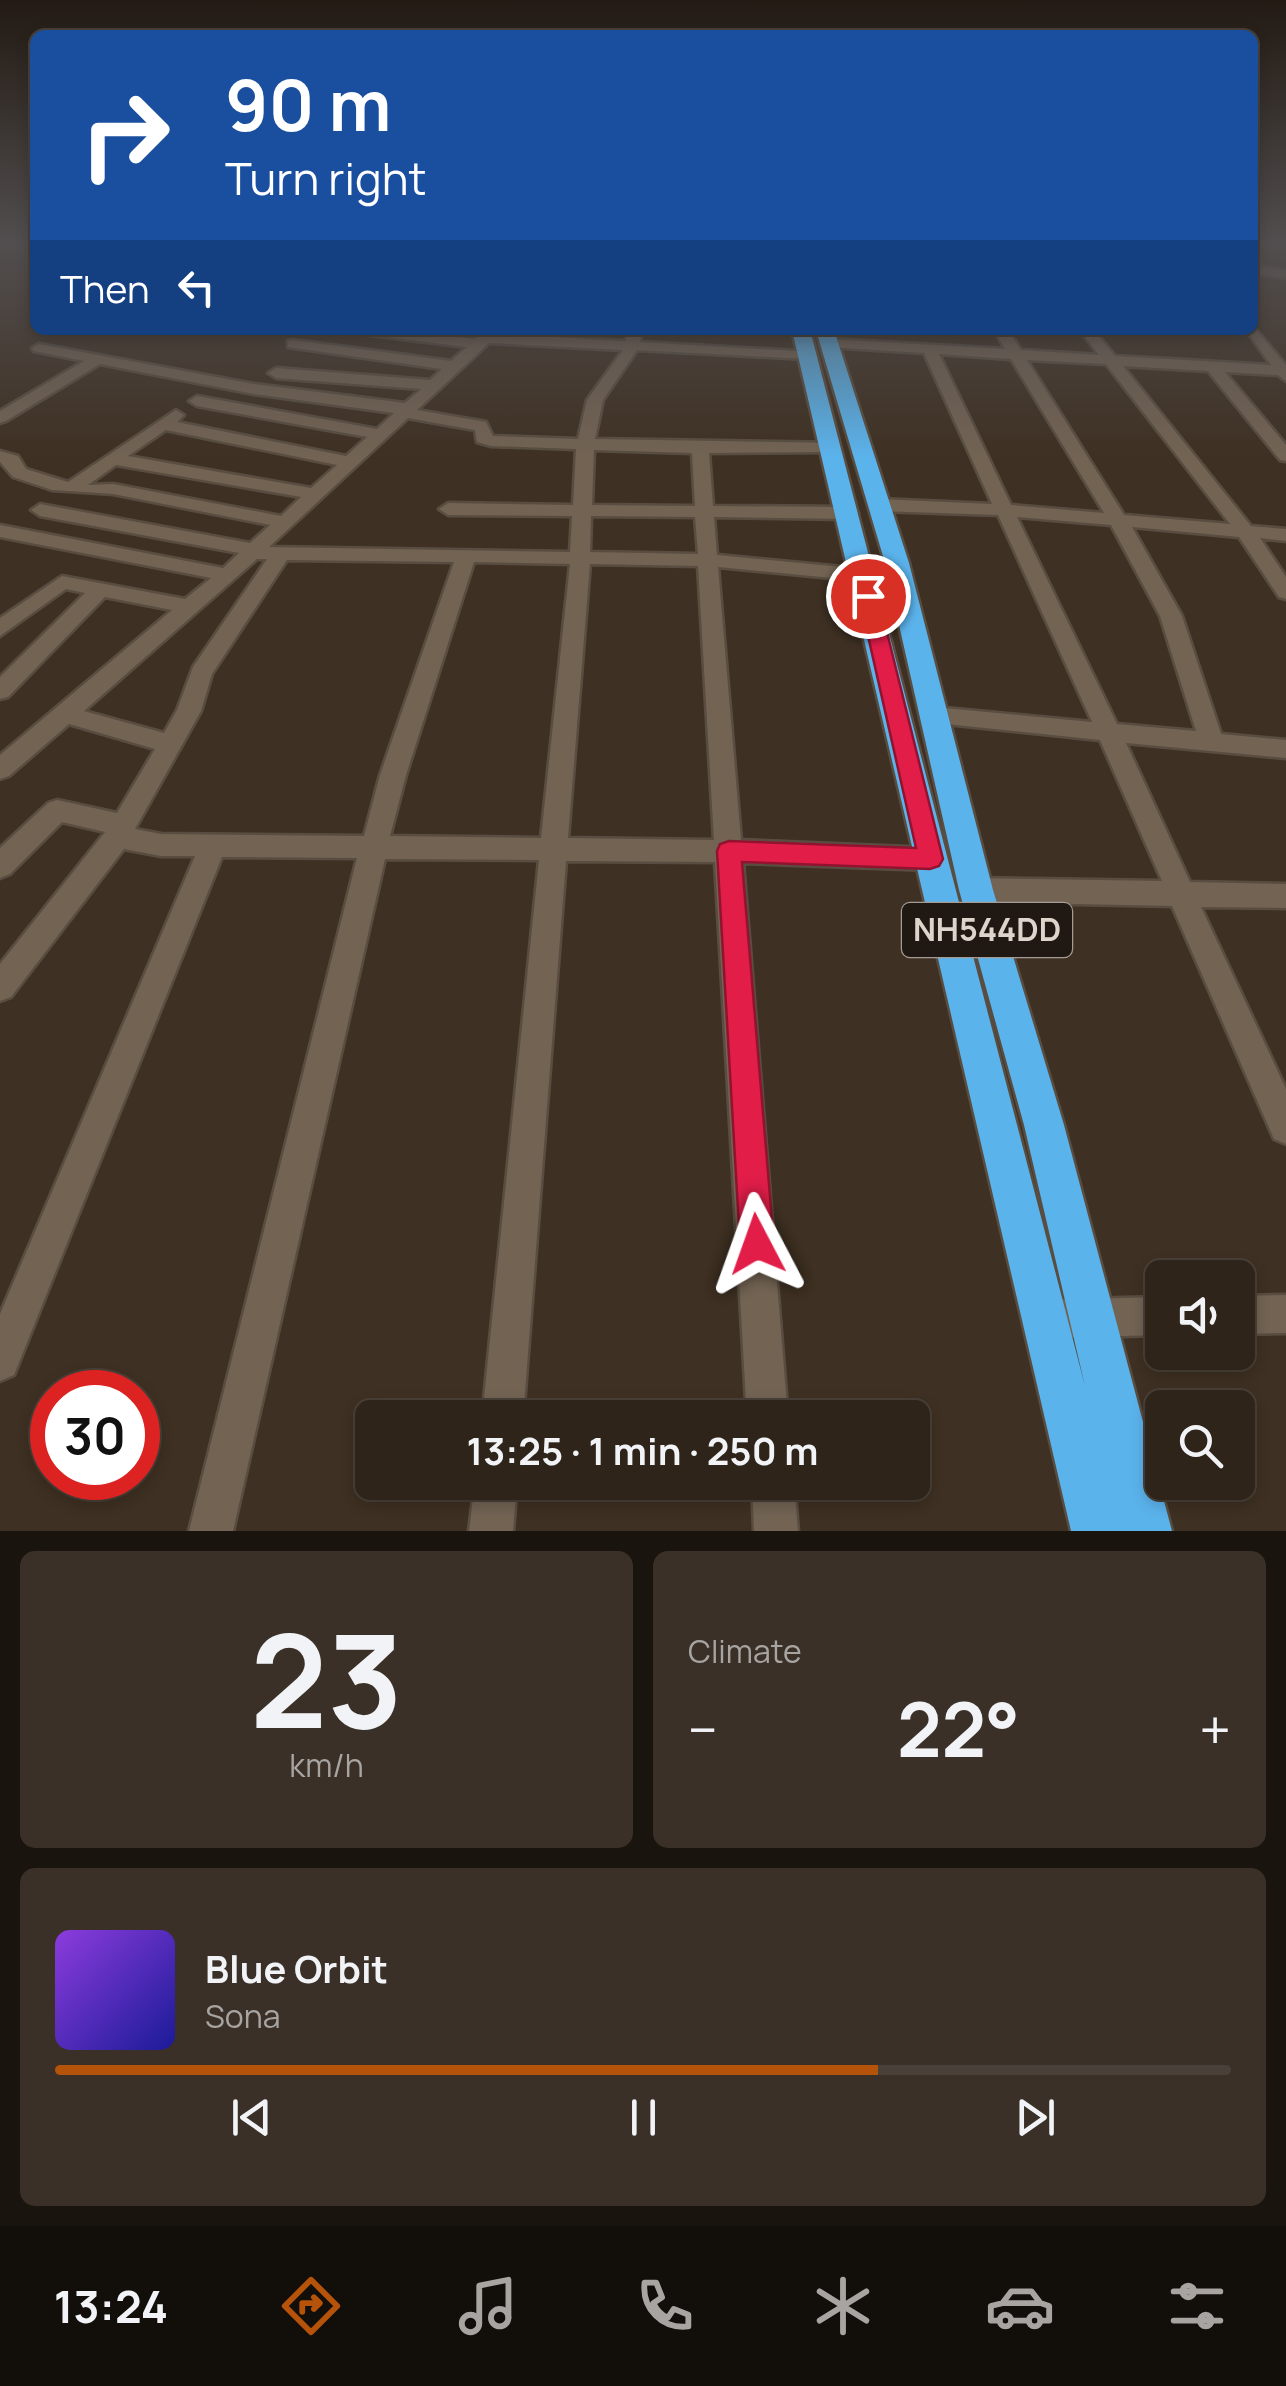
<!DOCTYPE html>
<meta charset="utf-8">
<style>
body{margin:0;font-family:Manrope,sans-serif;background:#3a3027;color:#f1f3f6;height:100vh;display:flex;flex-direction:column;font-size:38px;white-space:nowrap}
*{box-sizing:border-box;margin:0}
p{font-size:32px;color:#a7a4a2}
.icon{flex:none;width:55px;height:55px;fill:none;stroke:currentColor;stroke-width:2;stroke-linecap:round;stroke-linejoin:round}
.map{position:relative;height:1531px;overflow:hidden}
.side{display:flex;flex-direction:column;gap:20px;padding:20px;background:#19140e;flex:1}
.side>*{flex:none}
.hud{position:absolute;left:30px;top:30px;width:1228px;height:305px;border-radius:15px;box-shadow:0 5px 15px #0003,0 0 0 2px #494139;background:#1a4fa0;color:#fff;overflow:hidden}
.buttons{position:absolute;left:1145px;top:1260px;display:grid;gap:20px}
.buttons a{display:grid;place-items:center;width:110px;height:110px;border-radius:15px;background:#2e241a;box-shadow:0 5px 15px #0003,0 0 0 2px #494139;font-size:50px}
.speed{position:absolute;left:30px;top:1370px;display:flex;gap:20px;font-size:50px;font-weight:700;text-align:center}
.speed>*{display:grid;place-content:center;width:130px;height:130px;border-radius:50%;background:#2e241a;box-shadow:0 5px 15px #0003,0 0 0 2px #494139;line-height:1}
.speed .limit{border:15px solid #d22;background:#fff;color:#111}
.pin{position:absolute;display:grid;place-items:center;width:85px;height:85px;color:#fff;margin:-42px;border:5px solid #fff;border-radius:50%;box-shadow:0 2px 10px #0007}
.me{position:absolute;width:110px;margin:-55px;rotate:356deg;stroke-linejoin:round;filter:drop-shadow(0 0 8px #0008)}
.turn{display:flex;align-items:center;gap:35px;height:210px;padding:0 30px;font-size:45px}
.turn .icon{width:130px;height:130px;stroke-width:2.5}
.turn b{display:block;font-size:70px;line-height:85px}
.then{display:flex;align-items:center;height:95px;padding:0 30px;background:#0003;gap:20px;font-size:38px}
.big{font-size:75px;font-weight:700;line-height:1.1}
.side .widget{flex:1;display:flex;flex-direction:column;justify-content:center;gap:15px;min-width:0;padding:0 35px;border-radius:15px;background:#3a3027}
.side .dial{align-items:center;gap:0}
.dial b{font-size:130px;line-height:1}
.song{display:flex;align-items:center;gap:30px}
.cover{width:120px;height:120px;border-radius:15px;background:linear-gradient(135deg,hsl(270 70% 55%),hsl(240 70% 35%))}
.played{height:10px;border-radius:5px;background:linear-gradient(90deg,#b45309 70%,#494139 70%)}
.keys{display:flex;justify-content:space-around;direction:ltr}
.heat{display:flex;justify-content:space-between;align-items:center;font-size:55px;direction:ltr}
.side .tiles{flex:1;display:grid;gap:20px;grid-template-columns:1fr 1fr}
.widget:last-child{grid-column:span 2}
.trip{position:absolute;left:355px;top:1400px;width:575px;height:100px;border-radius:15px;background:#2e241a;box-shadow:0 5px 15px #0003,0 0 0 2px #494139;font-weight:700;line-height:100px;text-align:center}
.menu{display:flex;height:160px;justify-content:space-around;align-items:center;background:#120e0a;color:#a7a4a2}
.menu .icon{width:70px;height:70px}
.menu .current{color:#b45309}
.menu b{font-size:45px;color:#f1f3f6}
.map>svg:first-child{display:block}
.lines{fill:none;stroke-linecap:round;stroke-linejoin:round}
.minor-casing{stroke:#584d40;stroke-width:5}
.highway-casing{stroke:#584d40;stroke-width:5}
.minor{fill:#726353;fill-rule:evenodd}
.highway{fill:#5bb3ec;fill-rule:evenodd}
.route{fill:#e11d48;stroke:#92132f;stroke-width:2.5}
.labels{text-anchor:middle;stroke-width:9;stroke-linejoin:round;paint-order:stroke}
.shield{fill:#201913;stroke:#a49c94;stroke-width:2.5}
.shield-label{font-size:32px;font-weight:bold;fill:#ddd4cb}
</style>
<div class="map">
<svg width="1286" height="1531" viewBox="0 0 1286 1531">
<rect width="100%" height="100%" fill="#3e3022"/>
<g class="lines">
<g class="minor-casing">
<path id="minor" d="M1252,266L1286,270V278L1252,274Z
M1252,325L1286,365V381L1278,375L1225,372L1286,445V461L1280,460L1208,371L1123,366L1251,526L1286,529V541L1260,538L1286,577V599L1279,597L1239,537L1132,527L1182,616L1221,734L1286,740V758L1126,743L1190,882L1286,884V908L1201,907L1286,1089V1144L1274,1139L1172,906L976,902L966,899L962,890L966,881L976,878L1162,881L1100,740L927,722L923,716L927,710L935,707L1092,722L998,515L879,511L870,505L879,499L992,504L924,353L829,347L822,343L829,339L1005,349L994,330H1008L1021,350L1099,355L1080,330H1094L1115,356L1271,365L1246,330H1252ZM939,354L1011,359L1104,513L1011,505ZM1027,360L1106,364L1230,524L1124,515ZM1017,517L1111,525L1160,616L1196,731L1117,724Z
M355,330H397L475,339L486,330H501L498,334L625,341L629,330H643L640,342L812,352V358L807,359L637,350L603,400L595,439L838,443V451L832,452L709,453L713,506L849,507L858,513L849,519L714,517L717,555L863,569L873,575L863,581L718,567L741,840L931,848L941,851L945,859L941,867L931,870L743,863L788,1418H747L715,862L566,861L523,1418H482L539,860L385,859L233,1531H189L357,858L222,857L14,1375L0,1381V1314L195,856H161L124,849L11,997L0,1001V964L105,832L62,822L10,874L0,878V848L48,803L57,800L117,813L155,749L69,724L9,776L0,779V755L172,610L105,597L8,697L0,699V677L85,593L66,589L0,636V618L62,576L185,599L211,578L0,537V525L223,568L239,553L40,516L31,510L40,504L250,543L270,525L113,494L52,490L13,477L0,462V451L18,456L26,469L68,482L176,410L184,415L177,422L346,456L367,437L197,406L189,401L197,396L377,429L394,413L254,394L100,364L6,421L0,423V411L84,361L34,351L32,348L39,344L254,384L405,403L421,389L276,378L268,373L276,368L430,380L442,369L288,347V341L293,340L451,361L467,347L362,334ZM489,343L623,350L587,400L578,439L493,436L486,422L417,410ZM408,418L475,430L477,442L491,446L576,449L573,505L448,503L439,509L448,515L572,516L570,552L269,547ZM166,430L337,465L311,488L128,456ZM594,450L692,453L695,506L592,505ZM116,465L301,497L281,516L113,484L88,485ZM591,516L695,517L698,554L590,552ZM257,559H267L193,667L177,710L164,733L84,711ZM287,560L454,562L380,775L364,836L161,834L135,829L201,711L212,674ZM474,562L570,564L541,838L390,836L406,775ZM590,564L698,566L714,840L568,838Z
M1286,1295V1333L1238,1334V1296Z
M1162,1297V1335L1044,1338L1030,1333L1025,1319L1030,1305L1044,1300Z
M475,1482H517L513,1531H469Z
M752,1482H794L798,1531H754Z"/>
</g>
<g class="highway-casing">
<path id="highway" d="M792,330H810L1085,1386L1024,1125L959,890L885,563L816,330H834L909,563L993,890L1064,1125L1172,1531H1071Z"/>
</g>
<use href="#minor" class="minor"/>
<use href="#highway" class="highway"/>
</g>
<linearGradient id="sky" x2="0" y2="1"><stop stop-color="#221a13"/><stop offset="0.53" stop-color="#524e4f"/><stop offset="1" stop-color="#524e4f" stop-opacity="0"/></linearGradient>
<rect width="1286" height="458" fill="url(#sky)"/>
<path class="route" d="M868,590L878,596L943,859L939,866L930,869L742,862L774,1244L769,1255L757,1260L745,1255L740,1244L717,851L720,844L729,841L916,848L859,596Z"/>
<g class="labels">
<rect class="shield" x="902" y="903" width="170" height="54" rx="8"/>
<g class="shield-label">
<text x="987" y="941">NH544DD</text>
</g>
</g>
</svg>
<div class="buttons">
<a><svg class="icon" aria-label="sound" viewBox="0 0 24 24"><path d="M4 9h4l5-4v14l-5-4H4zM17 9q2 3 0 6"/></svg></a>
<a><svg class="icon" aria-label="search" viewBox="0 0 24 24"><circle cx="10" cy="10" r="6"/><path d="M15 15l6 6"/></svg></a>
</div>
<div class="speed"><div class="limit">30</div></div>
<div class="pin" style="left:868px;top:596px;background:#d93025"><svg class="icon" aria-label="arrive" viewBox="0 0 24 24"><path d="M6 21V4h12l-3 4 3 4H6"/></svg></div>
<svg class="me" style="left:757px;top:1244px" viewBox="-20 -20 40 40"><path d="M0-17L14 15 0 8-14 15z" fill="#e11d48" stroke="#fff" stroke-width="4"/></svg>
<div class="trip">13:25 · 1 min · 250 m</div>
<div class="hud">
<div class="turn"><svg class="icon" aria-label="right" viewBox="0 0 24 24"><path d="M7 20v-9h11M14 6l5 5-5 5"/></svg><div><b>90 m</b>Turn right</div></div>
<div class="then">Then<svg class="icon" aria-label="left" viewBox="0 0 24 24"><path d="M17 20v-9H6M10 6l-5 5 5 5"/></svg></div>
</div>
</div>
<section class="side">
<div class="tiles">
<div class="widget dial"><b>23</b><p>km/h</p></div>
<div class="widget"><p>Climate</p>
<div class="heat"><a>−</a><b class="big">22°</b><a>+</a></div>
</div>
<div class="widget">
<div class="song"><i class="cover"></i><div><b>Blue Orbit</b><p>Sona</p></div></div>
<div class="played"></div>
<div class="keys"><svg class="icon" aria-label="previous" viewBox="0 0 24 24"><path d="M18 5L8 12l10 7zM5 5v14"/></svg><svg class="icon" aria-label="pause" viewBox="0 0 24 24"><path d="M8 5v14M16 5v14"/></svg><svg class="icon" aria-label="next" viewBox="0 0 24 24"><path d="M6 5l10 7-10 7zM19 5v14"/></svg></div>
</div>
</div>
</section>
<nav class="menu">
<b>13:24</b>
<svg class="icon current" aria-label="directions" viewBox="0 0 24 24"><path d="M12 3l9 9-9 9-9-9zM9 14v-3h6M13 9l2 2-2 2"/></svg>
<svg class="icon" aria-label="music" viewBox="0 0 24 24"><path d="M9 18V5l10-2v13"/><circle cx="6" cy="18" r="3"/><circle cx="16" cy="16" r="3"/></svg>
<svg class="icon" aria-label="phone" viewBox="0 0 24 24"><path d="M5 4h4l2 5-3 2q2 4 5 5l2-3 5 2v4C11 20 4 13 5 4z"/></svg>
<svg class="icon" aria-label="climate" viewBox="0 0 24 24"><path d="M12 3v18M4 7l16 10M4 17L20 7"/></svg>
<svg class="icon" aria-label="car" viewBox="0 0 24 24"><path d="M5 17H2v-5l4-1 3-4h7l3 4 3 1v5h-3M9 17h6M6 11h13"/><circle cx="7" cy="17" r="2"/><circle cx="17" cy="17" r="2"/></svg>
<svg class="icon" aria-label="filters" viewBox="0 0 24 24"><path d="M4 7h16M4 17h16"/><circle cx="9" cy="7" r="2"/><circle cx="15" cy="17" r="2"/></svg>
</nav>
